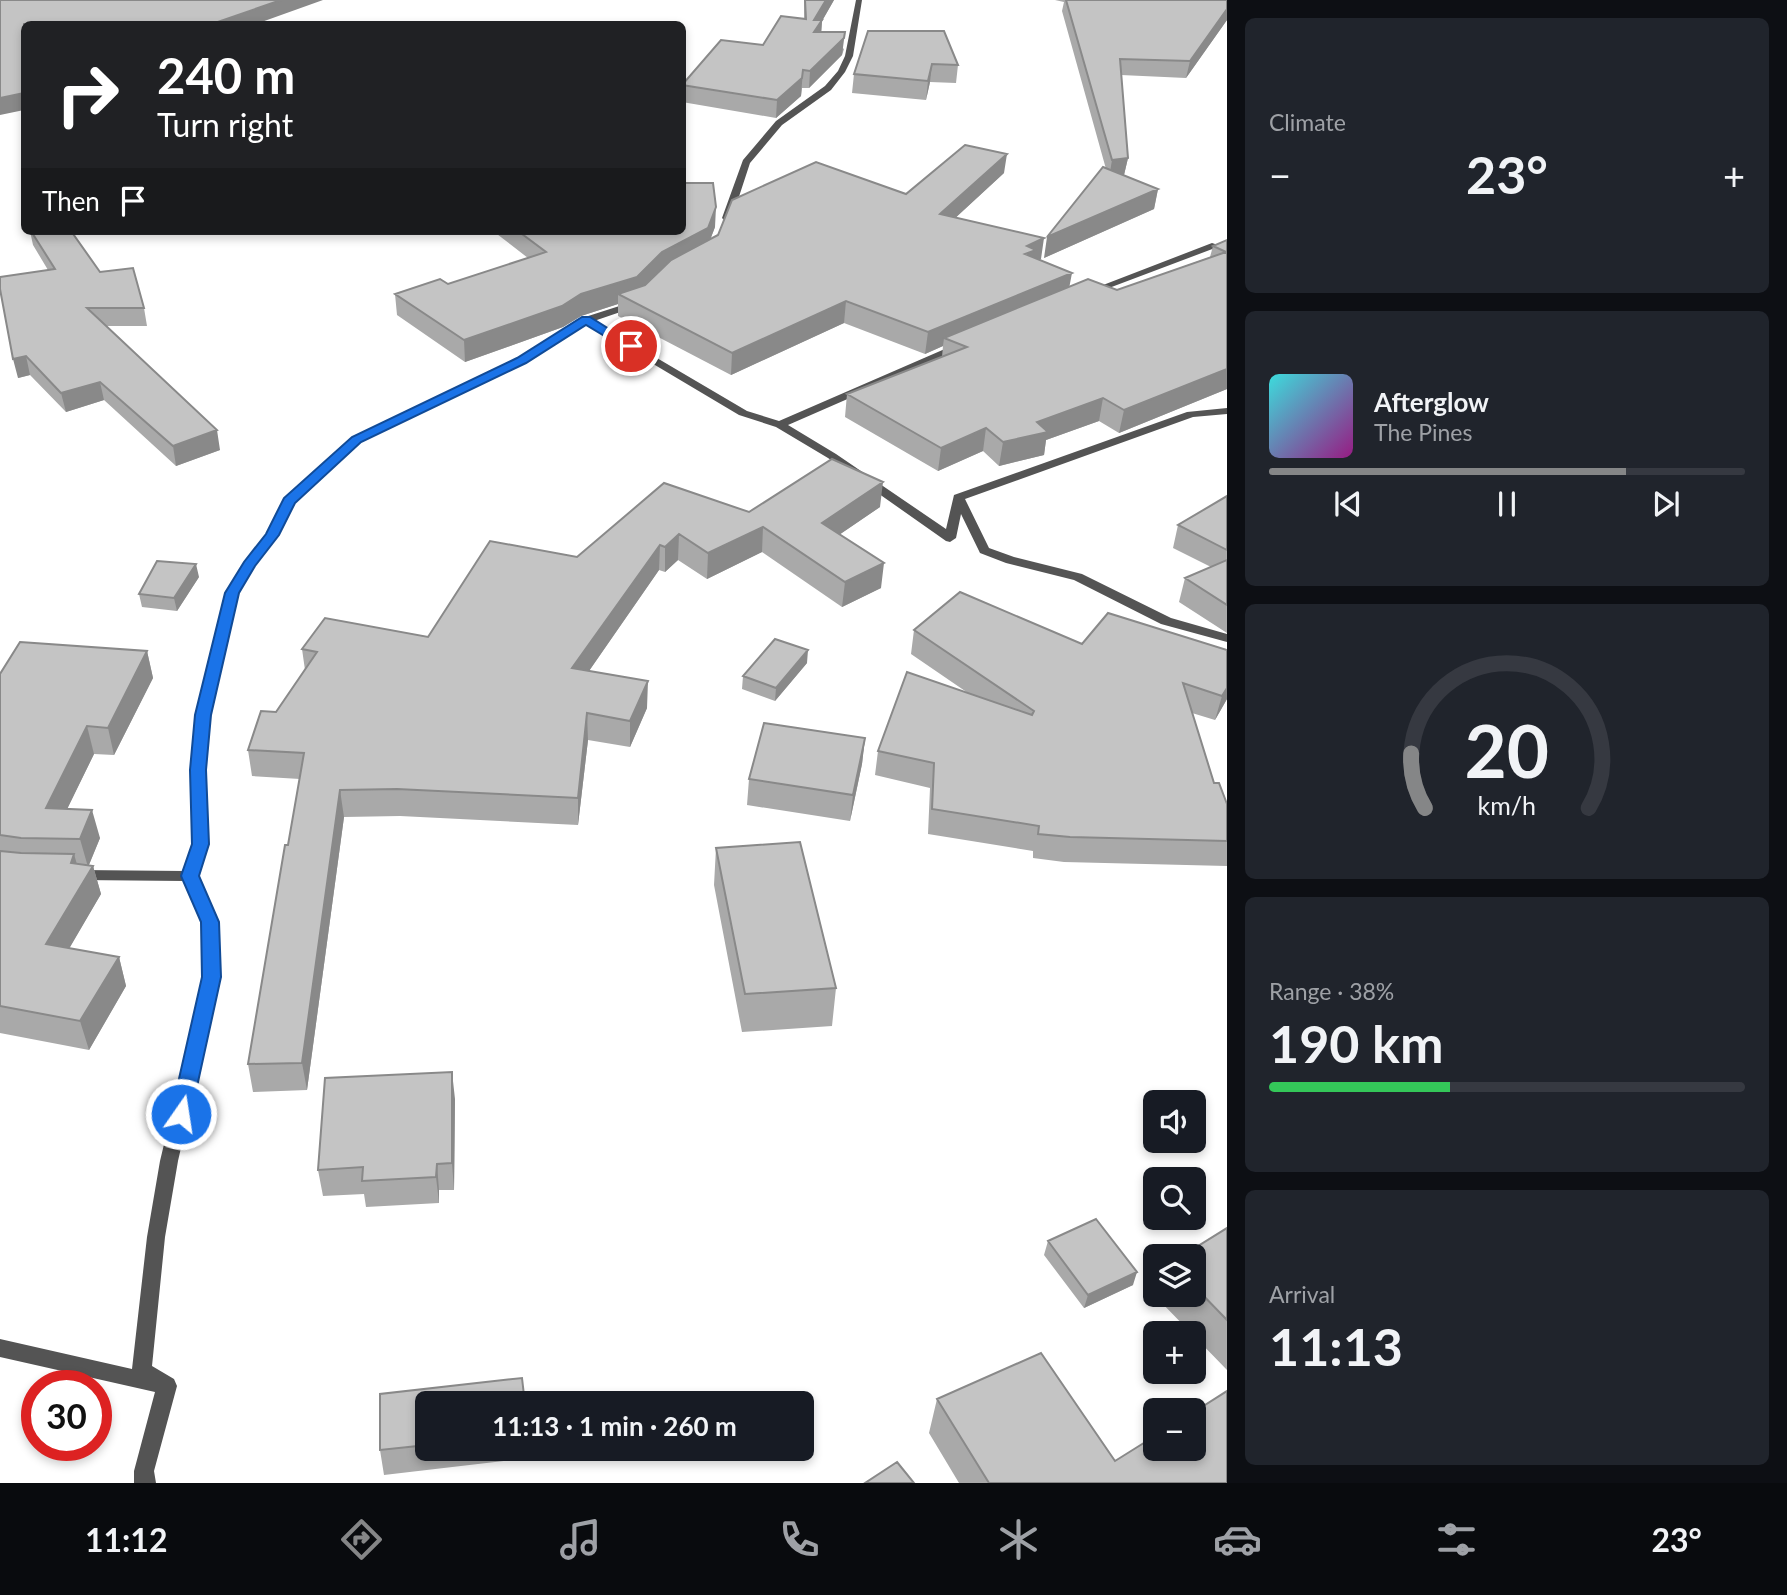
<!DOCTYPE html>
<meta charset="utf-8">
<style>
body{margin:0;font-family:Lato,sans-serif;background:#20242c;color:#f1f3f6;height:100vh;display:flex;flex-direction:column;font-size:26px;white-space:nowrap}
*{box-sizing:border-box;margin:0}
p{font-size:23px;color:#9ea1a6}
.icon{flex:none;width:38px;height:38px;fill:none;stroke:currentColor;stroke-width:2;stroke-linecap:round;stroke-linejoin:round}
.map{position:relative;flex:1;overflow:hidden}
.sheet{display:flex;flex-direction:column;gap:18px;padding:18px;background:#0d0f14;width:560px}
.sheet>*{flex:none}
.hud{position:absolute;left:21px;top:21px;width:665px;height:214px;border-radius:10px;box-shadow:0 4px 10px #0003;background:#202124;color:#fff;overflow:hidden}
.controls{position:absolute;left:1143px;top:1090px;display:grid;gap:14px}
.controls a{display:grid;place-items:center;width:63px;height:63px;border-radius:10px;background:#171b24;box-shadow:0 4px 10px #0003;font-size:35px}
.speed{position:absolute;left:21px;top:1370px;display:flex;gap:14px;font-size:35px;font-weight:700;text-align:center}
.speed>*{display:grid;place-content:center;width:91px;height:91px;border-radius:50%;background:#171b24;box-shadow:0 4px 10px #0003;line-height:1}
.speed .limit{border:10px solid #d22;background:#fff;color:#111}
.pin{position:absolute;display:grid;place-items:center;width:60px;height:60px;color:#fff;margin:-30px;border:4px solid #fff;border-radius:50%;box-shadow:0 2px 7px #0007}
.me{position:absolute;width:77px;margin:-38px;rotate:13deg;stroke-linejoin:round;filter:drop-shadow(0 0 5px #0008)}
.turn{display:flex;align-items:center;gap:24px;height:147px;padding:0 21px;font-size:32px}
.turn .icon{width:91px;height:91px;stroke-width:2.5}
.turn b{display:block;font-size:49px;line-height:60px}
.then{display:flex;align-items:center;height:66px;padding:0 21px;background:#0003;gap:14px;font-size:26px}
.big{font-size:52px;font-weight:700;line-height:1.1}
.sheet .card{flex:1;display:flex;flex-direction:column;justify-content:center;gap:10px;min-width:0;padding:0 24px;border-radius:10px;background:#20242c}
.sheet .dial{align-items:center;gap:0}
.dial svg{height:182px;overflow:visible;fill:none;stroke:#363941;stroke-width:7;stroke-linecap:round;text-anchor:middle}
.dial text{fill:#f1f3f6;stroke:none}
.song{display:flex;align-items:center;gap:21px}
.cover{width:84px;height:84px;border-radius:10px;background:linear-gradient(135deg,hsl(180 70% 55%),hsl(310 70% 35%))}
.played{height:7px;border-radius:4px;background:linear-gradient(90deg,#858687 75%,#363941 75%)}
.keys{display:flex;justify-content:space-around;direction:ltr}
.heat{display:flex;justify-content:space-between;align-items:center;font-size:38px;direction:ltr}
.charge{height:10px;border-radius:5px;background:linear-gradient(90deg,#34c759 38%,#363941 0)}
.trip{position:absolute;left:415px;top:1391px;width:399px;height:70px;border-radius:10px;background:#171b24;box-shadow:0 4px 10px #0003;font-weight:700;line-height:70px;text-align:center}
.dock{display:flex;height:112px;justify-content:space-around;align-items:center;background:#090b0e;color:#9ea1a6}
.dock .icon{width:49px;height:49px}
.dock .active{color:#858687}
.dock b{font-size:32px;color:#f1f3f6}
main{display:flex;flex:1;min-height:0}
.map>svg:first-child{display:block}
.lines{fill:none;stroke-linecap:round;stroke-linejoin:round}
.street{fill:#545454;fill-rule:evenodd}
.wall{fill:#a9a9a9}
.shaded-wall{fill:#898989}
.building{fill:#c4c4c4;stroke:#898989;stroke-width:2}
.route{fill:#1a73e8;stroke:#114b97;stroke-width:2}
</style>
<main>
<div class="map">
<svg width="1227" height="1483" viewBox="0 0 1227 1483">
<rect width="100%" height="100%" fill="#fff"/>
<g class="lines">
<path class="street" d="M856,0H862L853,56L845,72L831,90L782,125L750,163L732,218L724,220L722,218L743,160L776,121L825,86L838,71L845,56Z
M1212,243L1215,244V248L1093,294L1085,292Z
M635,301L638,302V306L594,321L747,411L779,421L954,345H962V349L788,425L836,454L946,529L954,495L1187,412L1227,408V414L1193,417L965,499L989,548L1014,557L1082,574L1171,618L1227,634V642L1161,624L1074,580L1006,563L980,553L961,514L956,538L950,542L946,541L828,458L776,427L739,415L586,324L525,363L361,441L294,503L279,535L254,566L238,593L229,624L210,715L205,770L208,844L198,876L218,922L220,977L178,1161L165,1237L152,1366L174,1379L177,1386L154,1471L156,1483H134V1471L155,1392L0,1357V1339L132,1369L147,1237L160,1161L204,977L202,922L185,881L80,880L75,879L72,875L75,871L80,870L184,871L194,844L191,770L196,715L217,624L226,593L245,562L267,534L285,499L353,437L517,359L582,318Z"/>
</g>
<path class="wall" d="M804,0H834L822,21L821,32L844,49L842,55L809,88H802L801,96L776,118L682,102V84L763,45L804,19Z
M1055,0H1227V20L1186,78L1121,75L1128,158L1124,175L1158,189L1154,209L1044,258L1106,169L1062,11L1064,2Z
M868,31L958,65L956,83L930,82L926,100L852,93L854,74Z
M1004,173L956,217L1041,259L1039,260L1069,286L1117,290L1210,257L1213,246L1227,240V389L1119,433L1099,421L1046,440L1044,455L999,466L983,451L938,471L845,417L847,394L942,357L943,346L925,354L844,323L731,375L618,316V304L581,316L563,327L465,362L397,315L395,294L448,284L528,258L493,231H682L715,227L710,240L906,194Z
M30,231H71L100,272L144,308L147,326H107L220,450L176,466L104,400L66,412L30,375L18,378L48,270L33,245Z
M1227,496V633L1179,602L1185,578L1211,567L1173,548L1178,525Z
M880,507L840,534L881,588L842,607L762,552L707,579L678,560L665,572L659,570L589,671L647,708L630,747L588,740L578,825L400,816L344,817L307,1090L253,1092L248,1064L300,779L252,776L248,750L276,712L305,670L302,649L428,637L577,557L749,512Z
M199,577L177,611L142,607L139,594Z
M1108,613L1227,699L1215,720L1192,713L1214,783L1227,804V866L1064,862L1033,858V851L928,834L930,788L875,775L878,751L968,693L911,654L914,630L1082,644Z
M147,651L153,678L114,755L94,754L67,809L100,838L89,865L93,866L101,894L69,948L119,957L126,986L89,1050L0,1033V674Z
M807,663L775,701L742,689L743,676Z
M865,738L862,764L850,821L747,805L749,779Z
M716,848L836,988L832,1026L742,1032L714,885Z
M455,1099L454,1190H439V1203L366,1207L364,1194L323,1196L318,1170Z
M1227,1228V1370L1194,1336V1334H1192L1158,1299L1160,1295H1194V1256Z
M1048,1241L1133,1285L1084,1308L1044,1255Z
M937,1399L1115,1461L1227,1483H959L929,1433Z
M427,1404V1449H528L529,1458L384,1475L380,1450Z"/>
<path class="shaded-wall" d="M281,0H323L256,24H212Z
M826,0H834L822,21L821,37L813,49L814,20Z
M1227,9V20L1186,78L1190,61Z
M845,32L842,55L809,88L810,71Z
M932,64L930,82L926,100L928,81Z
M803,70L801,96L776,118L777,100Z
M24,93V110L0,115V98Z
M1007,154L1004,173L938,234L940,214Z
M1128,158L1124,175L1109,178L1112,160Z
M1158,189L1154,209L1044,258L1047,237Z
M716,207L715,227L707,248L637,298L618,294V304L581,316L563,327L465,362L464,340L581,294L662,252Z
M1044,238L1041,259L1034,262L1022,275L1027,246Z
M1072,273L1068,294L944,338L943,346L925,354L928,332Z
M846,301L844,323L731,375L732,353Z
M26,356L30,375L18,378L13,359Z
M1227,369V389L1119,433L1124,410Z
M100,382L104,400L66,412L61,393Z
M1103,398L1099,421L1046,440L1044,455L999,466L1003,442L1037,422Z
M986,428L983,451L938,471L941,448Z
M217,430L220,450L176,466L173,446Z
M883,482L880,507L820,548L822,523Z
M763,527L762,552L707,579L708,553Z
M679,534L678,560L665,572V547Z
M660,545L659,570L573,694L572,668Z
M884,563L881,588L842,607L845,582Z
M196,564L199,577L177,611L174,598Z
M808,650L807,663L775,701L776,688Z
M147,651L153,678L114,755L108,728Z
M648,681L647,708L630,747V721Z
M1227,688V699L1215,720L1222,696Z
M587,713L588,740L578,825V798Z
M87,726L94,754L54,836L46,808Z
M865,738L862,764L850,821L853,795Z
M340,790L344,817L307,1090L302,1063Z
M92,810L100,838L88,867L80,839Z
M74,854L82,882L93,866L101,894L55,973L46,944Z
M119,957L126,986L89,1050L80,1021Z
M452,1072L455,1099L454,1190L452,1163Z
M437,1164L439,1190V1203L436,1177Z
M1137,1272L1133,1285L1084,1308L1088,1295Z"/>
<path class="building" d="M0,0H281L212,24H24V93L0,98Z
M805,0H826L814,20H822L814,32H845L844,38L810,71L803,70L802,78L777,100L682,85L721,40L763,45L781,16L806,19Z
M1066,0H1227V9L1190,61L1120,59L1128,158L1112,160Z
M868,31H944L958,65L932,64L928,81L854,74Z
M965,145L1007,154L940,214L1044,238L1027,246L1036,250L1025,254L1072,273L928,332L846,301L732,353L618,294L645,285L671,260L718,235L732,200L816,162L906,194Z
M1103,167L1158,189L1047,237Z
M682,183H713L716,207L708,228L662,252L637,277L581,294L562,306L464,340L395,294L440,279L448,284L546,252L518,231H682Z
M31,231H71L100,272L133,268L144,308H87L217,430L173,446L100,382L61,393L26,356L13,359L0,289V277L55,269Z
M1227,240V369L1124,410L1103,398L1037,422L1048,432L1003,442L986,428L941,448L847,394L967,347L944,338L1088,279L1117,290L1226,252L1213,246Z
M832,459L883,482L822,523L884,563L845,582L763,527L708,553L679,534L665,547L660,545L572,668L648,681L630,721L587,713L578,798L397,789L340,790L302,1063L248,1064L285,845H288L304,753L248,750L261,711L276,712L317,652L302,649L325,618L428,637L490,541L577,557L664,483L749,512Z
M1227,496V550L1178,525Z
M1227,560V605L1185,578Z
M157,561L196,564L174,598L139,594Z
M960,592L1082,644L1108,613L1227,650V688L1222,696L1183,683L1214,783H1219L1227,804V841L1070,837L1038,834L1039,826L932,809L934,763L878,751L907,672L1032,715L1034,711L914,630Z
M775,639L808,650L776,688L743,676Z
M20,642L147,651L108,728L87,726L46,808L92,810L80,839L21,838L0,835V674Z
M764,723L865,738L853,795L749,779Z
M800,842L836,988L745,994L716,848Z
M0,851L21,853L74,854L71,863L93,866L46,944L119,957L80,1021L0,1006Z
M452,1072V1163L437,1164L436,1177L362,1181L363,1167L318,1170L325,1078Z
M1096,1219L1137,1272L1088,1295L1048,1241Z
M1227,1228V1320L1194,1286V1256H1182Z
M1041,1353L1115,1461L1155,1436V1449H1194V1412L1227,1391V1483H989L937,1399Z
M522,1378L525,1404H427V1445L380,1450V1394Z
M897,1462L914,1483H865Z"/>
<path class="route" d="M582,317H590L636,346L626,349L586,325L526,363L361,442L295,503L279,535L255,566L239,593L211,715L206,770L209,844L199,876L219,922L221,977L191,1114L188,1120L181,1122L174,1120L171,1114L202,977L201,922L181,876L192,844L190,770L195,715L225,593L244,562L266,534L284,498L352,437L517,358Z"/>
</svg>
<div class="controls">
<a><svg class="icon" aria-label="sound" viewBox="0 0 24 24"><path d="M4 9h4l5-4v14l-5-4H4zM17 9q2 3 0 6"/></svg></a>
<a><svg class="icon" aria-label="search" viewBox="0 0 24 24"><circle cx="10" cy="10" r="6"/><path d="M15 15l6 6"/></svg></a>
<a><svg class="icon" aria-label="layers" viewBox="0 0 24 24"><path d="M12 4l9 5-9 5-9-5zM3 14l9 5 9-5"/></svg></a>
<a>+</a>
<a>−</a>
</div>
<div class="speed"><div class="limit">30</div></div>
<div class="pin" style="left:631px;top:346px;background:#d93025"><svg class="icon" aria-label="arrive" viewBox="0 0 24 24"><path d="M6 21V4h12l-3 4 3 4H6"/></svg></div>
<svg class="me" style="left:181px;top:1114px" viewBox="-20 -20 40 40"><circle r="17" fill="#1a73e8" stroke="#fff" stroke-width="3"/><path d="M0-11L8 9 0 5-8 9z" fill="#fff"/></svg>
<div class="trip">11:13 · 1 min · 260 m</div>
<div class="hud">
<div class="turn"><svg class="icon" aria-label="right" viewBox="0 0 24 24"><path d="M7 20v-9h11M14 6l5 5-5 5"/></svg><div><b>240 m</b>Turn right</div></div>
<div class="then">Then<svg class="icon" aria-label="arrive" viewBox="0 0 24 24"><path d="M6 21V4h12l-3 4 3 4H6"/></svg></div>
</div>
</div>
<section class="sheet">
<div class="card"><p>Climate</p>
<div class="heat"><a>−</a><b class="big">23°</b><a>+</a></div>
</div>
<div class="card">
<div class="song"><i class="cover"></i><div><b>Afterglow</b><p>The Pines</p></div></div>
<div class="played"></div>
<div class="keys"><svg class="icon" aria-label="previous" viewBox="0 0 24 24"><path d="M18 5L8 12l10 7zM5 5v14"/></svg><svg class="icon" aria-label="pause" viewBox="0 0 24 24"><path d="M8 5v14M16 5v14"/></svg><svg class="icon" aria-label="next" viewBox="0 0 24 24"><path d="M6 5l10 7-10 7zM19 5v14"/></svg></div>
</div>
<div class="card dial"><svg viewBox="0 0 100 80">
<path d="M14 69A42 42 0 1 1 86 69"/>
<path d="M14 69A42 42 0 0 1 8 45" stroke="#858687"/>
<text x="50" y="56" font-size="32" font-weight="700">20</text>
<text x="50" y="72" font-size="11">km/h</text>
</svg></div>
<div class="card"><p>Range · 38%</p><b class="big">190 km</b><div class="charge"></div></div>
<div class="card"><p>Arrival</p><b class="big">11:13</b></div>
</section>
</main>
<nav class="dock">
<b>11:12</b>
<svg class="icon active" aria-label="directions" viewBox="0 0 24 24"><path d="M12 3l9 9-9 9-9-9zM9 14v-3h6M13 9l2 2-2 2"/></svg>
<svg class="icon" aria-label="music" viewBox="0 0 24 24"><path d="M9 18V5l10-2v13"/><circle cx="6" cy="18" r="3"/><circle cx="16" cy="16" r="3"/></svg>
<svg class="icon" aria-label="phone" viewBox="0 0 24 24"><path d="M5 4h4l2 5-3 2q2 4 5 5l2-3 5 2v4C11 20 4 13 5 4z"/></svg>
<svg class="icon" aria-label="climate" viewBox="0 0 24 24"><path d="M12 3v18M4 7l16 10M4 17L20 7"/></svg>
<svg class="icon" aria-label="car" viewBox="0 0 24 24"><path d="M5 17H2v-5l4-1 3-4h7l3 4 3 1v5h-3M9 17h6M6 11h13"/><circle cx="7" cy="17" r="2"/><circle cx="17" cy="17" r="2"/></svg>
<svg class="icon" aria-label="filters" viewBox="0 0 24 24"><path d="M4 7h16M4 17h16"/><circle cx="9" cy="7" r="2"/><circle cx="15" cy="17" r="2"/></svg>
<b>23°</b>
</nav>
